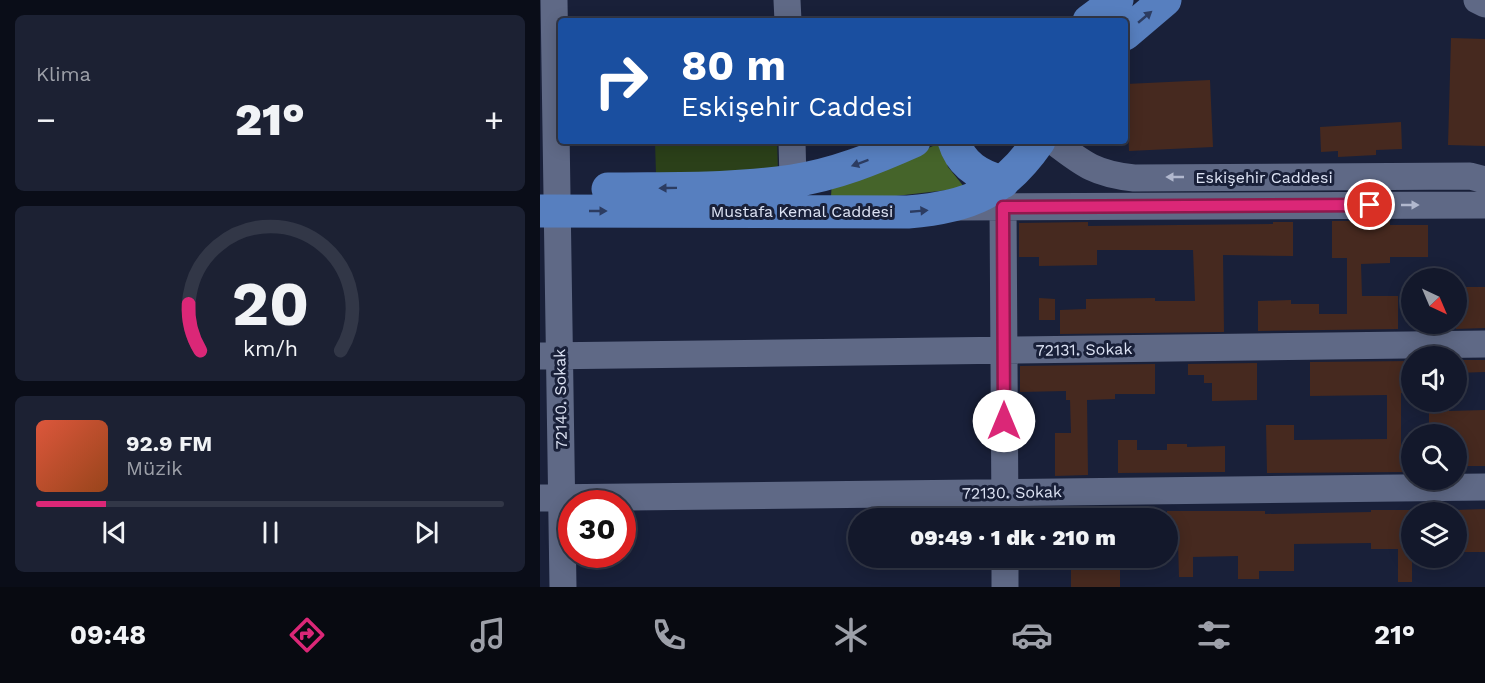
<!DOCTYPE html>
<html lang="tr">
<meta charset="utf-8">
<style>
body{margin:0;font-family:"Work Sans",sans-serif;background:#1c2133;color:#f1f3f6;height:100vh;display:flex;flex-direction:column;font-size:22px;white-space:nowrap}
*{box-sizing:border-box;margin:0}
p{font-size:20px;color:#9da0a9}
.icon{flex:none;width:33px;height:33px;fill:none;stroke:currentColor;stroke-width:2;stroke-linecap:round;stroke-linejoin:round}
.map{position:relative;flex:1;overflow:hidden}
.drawer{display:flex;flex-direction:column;gap:15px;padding:15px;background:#0a0d18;width:540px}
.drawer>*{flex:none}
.hud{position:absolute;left:18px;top:18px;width:570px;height:126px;border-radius:6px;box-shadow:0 3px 15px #0003,0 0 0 2px #323747;background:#1a4fa0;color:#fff;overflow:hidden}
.needle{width:39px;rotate:136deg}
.tools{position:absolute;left:861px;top:268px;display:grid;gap:12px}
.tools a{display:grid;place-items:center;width:66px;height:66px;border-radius:50%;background:#13182b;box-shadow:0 3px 15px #0003,0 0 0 2px #323747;font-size:30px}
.speed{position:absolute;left:18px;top:490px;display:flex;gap:12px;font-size:30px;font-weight:700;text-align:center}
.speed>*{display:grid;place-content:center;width:78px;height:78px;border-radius:50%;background:#13182b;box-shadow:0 3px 15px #0003,0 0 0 2px #323747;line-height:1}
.speed .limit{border:9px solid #d22;background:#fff;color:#111}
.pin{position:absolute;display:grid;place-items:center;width:51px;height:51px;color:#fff;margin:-26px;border:3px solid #fff;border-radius:50%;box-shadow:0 2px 6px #0007}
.me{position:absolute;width:66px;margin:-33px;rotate:0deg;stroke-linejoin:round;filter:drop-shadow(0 0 4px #0008)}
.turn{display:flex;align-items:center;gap:21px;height:126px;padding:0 24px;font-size:27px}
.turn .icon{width:78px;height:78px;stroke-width:2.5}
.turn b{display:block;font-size:42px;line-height:51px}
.big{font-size:45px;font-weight:800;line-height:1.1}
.drawer .card{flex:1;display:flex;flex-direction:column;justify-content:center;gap:9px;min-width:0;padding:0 21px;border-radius:9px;background:#1c2133}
.drawer .dial{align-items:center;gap:0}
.dial svg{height:156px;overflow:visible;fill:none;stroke:#323747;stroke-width:7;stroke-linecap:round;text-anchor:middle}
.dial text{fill:#f1f3f6;stroke:none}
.song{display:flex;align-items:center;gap:18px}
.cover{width:72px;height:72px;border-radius:9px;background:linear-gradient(135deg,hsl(10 70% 55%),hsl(20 70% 35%))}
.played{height:6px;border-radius:3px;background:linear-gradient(90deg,#db2777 15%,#323747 15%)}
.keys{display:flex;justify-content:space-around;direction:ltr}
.heat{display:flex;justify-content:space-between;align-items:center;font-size:33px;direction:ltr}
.trip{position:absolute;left:308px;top:508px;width:330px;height:60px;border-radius:30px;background:#13182b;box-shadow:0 3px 15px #0003,0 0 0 2px #323747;font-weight:800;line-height:60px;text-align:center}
.tabs{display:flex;height:96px;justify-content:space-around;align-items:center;background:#080a11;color:#9da0a9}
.tabs .icon{width:42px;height:42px}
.tabs .on{color:#db2777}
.tabs b{font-size:27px;color:#f1f3f6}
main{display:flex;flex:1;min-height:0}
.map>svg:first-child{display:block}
.green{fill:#2b4019}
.forest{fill:#45642a}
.building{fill:#46291f}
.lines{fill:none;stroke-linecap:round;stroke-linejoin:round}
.minor{stroke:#5f6986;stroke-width:27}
.major{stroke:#577fbf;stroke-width:33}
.oneway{fill:#2c3c61}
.oneway2{fill:#b1b8ce}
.route-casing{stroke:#8e194d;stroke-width:15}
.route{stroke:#db2777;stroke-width:10}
.labels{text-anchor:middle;stroke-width:6;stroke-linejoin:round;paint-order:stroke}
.street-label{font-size:16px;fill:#dde3f4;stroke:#192039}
</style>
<main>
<section class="drawer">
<div class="card"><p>Klima</p>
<div class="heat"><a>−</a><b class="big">21°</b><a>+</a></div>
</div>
<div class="card dial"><svg viewBox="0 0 100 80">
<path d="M14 69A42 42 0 1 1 86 69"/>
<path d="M14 69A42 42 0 0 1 8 45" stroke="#db2777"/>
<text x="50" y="56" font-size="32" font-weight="700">20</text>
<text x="50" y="72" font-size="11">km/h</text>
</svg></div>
<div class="card">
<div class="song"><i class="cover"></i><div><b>92.9 FM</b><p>Müzik</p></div></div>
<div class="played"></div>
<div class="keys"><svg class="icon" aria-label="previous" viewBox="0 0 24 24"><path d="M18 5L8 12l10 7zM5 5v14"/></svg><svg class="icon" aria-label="pause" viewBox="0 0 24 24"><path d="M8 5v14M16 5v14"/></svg><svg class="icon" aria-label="next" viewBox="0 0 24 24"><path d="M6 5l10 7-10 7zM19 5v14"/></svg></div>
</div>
</section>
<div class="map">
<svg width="945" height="587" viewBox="0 0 945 587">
<rect width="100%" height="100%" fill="#192039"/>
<path class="green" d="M115,141H237L238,171L116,174Z"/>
<path class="forest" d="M400,143L408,167L425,188L347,197L291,196L292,182L351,164Z"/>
<path class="building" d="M911,38L945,39V146L908,145Z
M670,80L673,147L589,151L586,84Z
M861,122L862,149L836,150V155L798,157V151L781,152L780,127Z
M792,221H850V225H888V257H850V263L821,264L822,296H858V329L718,331V301L751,300V304H779V314H807V258H792Z
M548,222V226L733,224V222H753V256L683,255L684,332L520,334V310L546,309V299L615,298V301H655L653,250H557V265L499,266V257H479V223Z
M916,287H945V328L916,329Z
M499,298L515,299V320H499Z
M916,360H945V372L916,373Z
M872,361V393H861V445H872V472L727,473L726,425H754V440L847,439V395L770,396V362Z
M717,363V400L672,401V383H664V375H648V364Z
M615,364V394H575V399L547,400L548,475L515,476V433H531L530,400H526V391L480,392V366Z
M889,402H909V411L945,410V466H916V435H910V429L889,430Z
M578,440H597V450H627V444H647V447L685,446V472L578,473Z
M945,509V552H916V510Z
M831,510H872V582H858V549H831V543L754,544V571H719V579H698V556L653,557V577H639L638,542H627V511H725V514L831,512Z
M531,563L580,564V587H531Z"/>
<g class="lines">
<path class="minor" d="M14,0L23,587
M247,0L248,21
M937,0L945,4
M252,141L253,181
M513,141C543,164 555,174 594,178L930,176L945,180
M417,207L945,205
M463,207L465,519
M0,356L945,344
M0,498L945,487
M465,558V587"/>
<path class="major" d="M549,21L577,0
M585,34L625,0
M414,141C421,165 440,176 463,182
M68,189C129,188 192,190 252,181C294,175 336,158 374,141
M0,211L368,212C430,207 463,193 499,141"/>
</g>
<defs><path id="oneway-solid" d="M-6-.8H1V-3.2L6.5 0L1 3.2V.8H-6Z" transform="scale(1.5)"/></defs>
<g class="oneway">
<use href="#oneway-solid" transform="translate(605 17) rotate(-40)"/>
<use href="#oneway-solid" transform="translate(320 163) rotate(160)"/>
<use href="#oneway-solid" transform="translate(128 188) rotate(179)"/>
<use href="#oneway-solid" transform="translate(58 211)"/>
<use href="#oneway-solid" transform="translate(379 211) rotate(-5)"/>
</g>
<g class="oneway2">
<use href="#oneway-solid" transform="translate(635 177) rotate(180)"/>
<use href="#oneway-solid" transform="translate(870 205)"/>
</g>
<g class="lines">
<g class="route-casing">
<path id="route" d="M464,421L463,207L830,205"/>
</g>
<use href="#route" class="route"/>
</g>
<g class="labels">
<g class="street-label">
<text x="724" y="183">Eskişehir Caddesi</text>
<text x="262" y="217">Mustafa Kemal Caddesi</text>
<text transform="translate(544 349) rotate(-1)" y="6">72131. Sokak</text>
<text transform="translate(20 399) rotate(-91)" y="6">72140. Sokak</text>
<text transform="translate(472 492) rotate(-1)" y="6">72130. Sokak</text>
</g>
</g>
</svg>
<div class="tools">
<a><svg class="needle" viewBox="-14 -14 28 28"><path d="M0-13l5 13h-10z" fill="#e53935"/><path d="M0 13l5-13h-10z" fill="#9da0a9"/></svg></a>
<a><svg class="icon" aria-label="sound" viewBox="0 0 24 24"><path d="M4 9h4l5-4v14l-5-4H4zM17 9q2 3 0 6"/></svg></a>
<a><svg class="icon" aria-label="search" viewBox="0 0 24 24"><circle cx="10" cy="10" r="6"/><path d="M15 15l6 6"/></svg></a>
<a><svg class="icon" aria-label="layers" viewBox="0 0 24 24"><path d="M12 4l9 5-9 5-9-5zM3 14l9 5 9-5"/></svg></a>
</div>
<div class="speed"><div class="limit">30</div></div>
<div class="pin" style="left:830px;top:205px;background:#d93025"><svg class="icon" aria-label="arrive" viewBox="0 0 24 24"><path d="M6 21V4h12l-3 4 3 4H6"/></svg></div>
<svg class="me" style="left:464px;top:421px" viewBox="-20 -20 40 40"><circle r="19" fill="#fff"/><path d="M0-13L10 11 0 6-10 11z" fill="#db2777"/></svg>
<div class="trip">09:49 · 1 dk · 210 m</div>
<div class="hud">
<div class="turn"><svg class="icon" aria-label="right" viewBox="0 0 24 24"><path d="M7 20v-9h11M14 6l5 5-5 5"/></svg><div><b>80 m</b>Eskişehir Caddesi</div></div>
</div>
</div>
</main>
<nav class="tabs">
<b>09:48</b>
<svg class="icon on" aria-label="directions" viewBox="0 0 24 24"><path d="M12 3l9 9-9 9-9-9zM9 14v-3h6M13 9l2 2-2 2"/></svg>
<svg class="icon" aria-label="music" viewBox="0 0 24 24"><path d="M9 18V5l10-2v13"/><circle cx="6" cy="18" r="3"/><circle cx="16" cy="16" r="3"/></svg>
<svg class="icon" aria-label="phone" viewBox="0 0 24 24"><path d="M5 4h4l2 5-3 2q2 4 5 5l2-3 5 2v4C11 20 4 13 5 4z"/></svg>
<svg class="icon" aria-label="climate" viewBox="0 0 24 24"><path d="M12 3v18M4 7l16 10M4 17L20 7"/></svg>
<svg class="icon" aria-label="car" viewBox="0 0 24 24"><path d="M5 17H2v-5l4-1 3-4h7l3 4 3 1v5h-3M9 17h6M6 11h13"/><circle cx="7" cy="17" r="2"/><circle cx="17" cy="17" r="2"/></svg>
<svg class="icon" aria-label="filters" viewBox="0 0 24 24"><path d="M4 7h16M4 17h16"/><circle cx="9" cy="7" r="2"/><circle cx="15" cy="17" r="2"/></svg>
<b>21°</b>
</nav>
